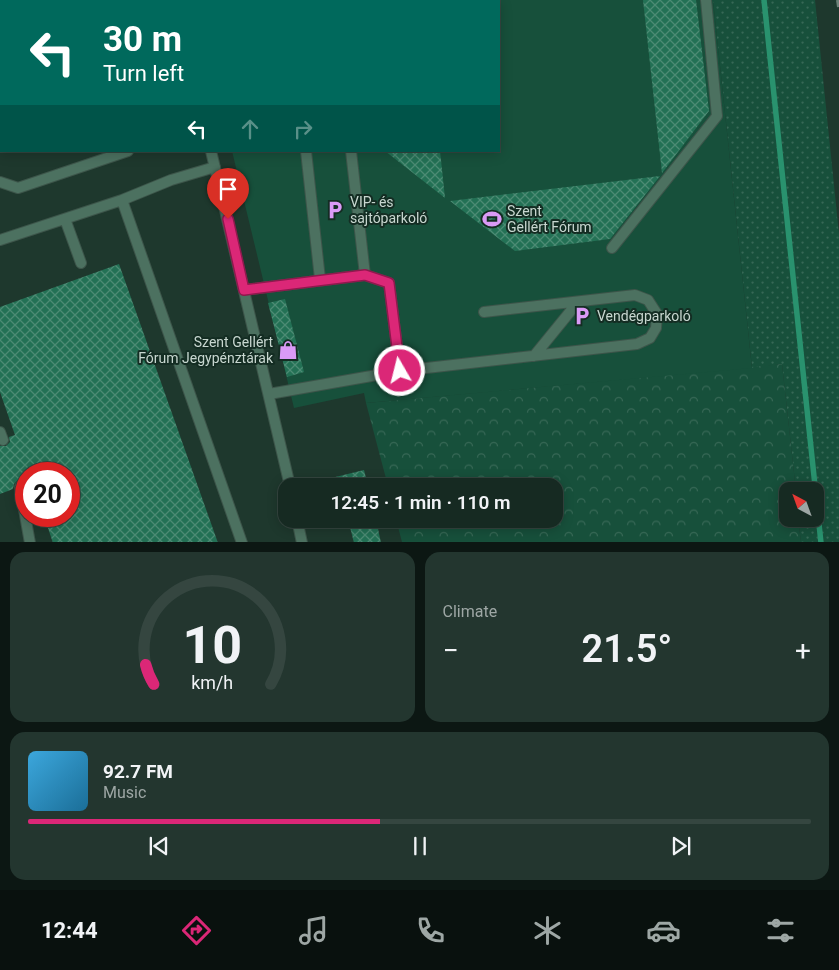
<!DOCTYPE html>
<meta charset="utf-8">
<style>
body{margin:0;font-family:Roboto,sans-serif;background:#23362f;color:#f1f3f6;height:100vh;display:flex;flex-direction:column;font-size:19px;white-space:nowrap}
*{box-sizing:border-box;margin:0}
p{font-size:16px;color:#9ea7a5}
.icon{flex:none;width:28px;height:28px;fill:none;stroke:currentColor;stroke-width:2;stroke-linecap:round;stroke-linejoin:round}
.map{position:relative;height:542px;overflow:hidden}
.details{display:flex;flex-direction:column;gap:10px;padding:10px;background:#0c1713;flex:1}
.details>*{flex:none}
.guide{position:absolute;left:0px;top:0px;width:500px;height:152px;box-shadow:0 2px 12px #0003,0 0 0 1px #354640;background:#00695c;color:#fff;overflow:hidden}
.needle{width:32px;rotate:319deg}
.tools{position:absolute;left:779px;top:482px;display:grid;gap:10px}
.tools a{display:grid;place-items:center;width:45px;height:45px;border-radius:10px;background:#162a22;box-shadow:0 2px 12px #0003,0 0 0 1px #354640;font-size:25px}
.speed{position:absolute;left:15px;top:462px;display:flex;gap:10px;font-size:25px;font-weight:700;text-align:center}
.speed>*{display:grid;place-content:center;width:65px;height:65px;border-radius:50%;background:#162a22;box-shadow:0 2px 12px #0003,0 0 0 1px #354640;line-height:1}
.speed .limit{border:8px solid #d22;background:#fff;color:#111}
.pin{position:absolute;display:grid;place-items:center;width:42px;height:42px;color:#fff;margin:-51px -21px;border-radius:50% 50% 50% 0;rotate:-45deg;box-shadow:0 0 5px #0007}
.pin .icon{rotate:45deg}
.me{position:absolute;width:55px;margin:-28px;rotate:352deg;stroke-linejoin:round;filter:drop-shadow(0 0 4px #0008)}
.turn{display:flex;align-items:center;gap:18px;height:105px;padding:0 20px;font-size:22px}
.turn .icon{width:65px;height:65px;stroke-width:2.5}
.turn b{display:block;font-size:35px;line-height:42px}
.lanes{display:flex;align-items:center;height:48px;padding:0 20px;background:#0003;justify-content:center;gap:25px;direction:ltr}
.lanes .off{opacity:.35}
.big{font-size:38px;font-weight:600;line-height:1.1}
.details .tile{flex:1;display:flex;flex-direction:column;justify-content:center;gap:8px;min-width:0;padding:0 18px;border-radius:15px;background:#23362f}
.details .dial{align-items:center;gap:0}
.dial svg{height:130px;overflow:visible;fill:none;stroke:#354640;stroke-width:7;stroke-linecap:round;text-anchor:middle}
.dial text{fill:#f1f3f6;stroke:none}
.song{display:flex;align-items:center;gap:15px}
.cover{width:60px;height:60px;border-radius:8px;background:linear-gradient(135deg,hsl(200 70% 55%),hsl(200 70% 35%))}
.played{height:5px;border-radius:2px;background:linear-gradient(90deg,#db2777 45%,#354640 45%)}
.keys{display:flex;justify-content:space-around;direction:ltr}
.heat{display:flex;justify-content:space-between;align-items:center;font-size:28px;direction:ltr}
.details .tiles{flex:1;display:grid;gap:10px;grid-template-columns:1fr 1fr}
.tile:last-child{grid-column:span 2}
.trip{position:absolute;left:278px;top:478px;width:285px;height:50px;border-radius:15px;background:#162a22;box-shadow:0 2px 12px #0003,0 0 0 1px #354640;font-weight:600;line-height:50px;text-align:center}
.tab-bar{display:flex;height:80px;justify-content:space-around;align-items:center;background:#09110e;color:#9ea7a5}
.tab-bar .icon{width:35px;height:35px}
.tab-bar .active{color:#db2777}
.tab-bar b{font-size:22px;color:#f1f3f6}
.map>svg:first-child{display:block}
.grass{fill:url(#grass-dots)}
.forest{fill:url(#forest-crowns)}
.garden{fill:#17503b}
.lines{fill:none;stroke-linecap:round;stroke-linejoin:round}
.stream{stroke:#29926e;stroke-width:5.5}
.building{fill:url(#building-cross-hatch)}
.service-casing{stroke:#3d554a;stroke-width:12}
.service{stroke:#4c7160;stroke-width:10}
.rail{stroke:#6d8279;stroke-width:4;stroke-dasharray:10 5;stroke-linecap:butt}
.route-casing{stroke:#8e194d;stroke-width:12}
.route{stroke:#db2777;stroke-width:9}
.labels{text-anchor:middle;stroke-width:4;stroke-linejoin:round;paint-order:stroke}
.poi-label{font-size:14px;fill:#c8d7d0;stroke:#142d23;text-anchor:start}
</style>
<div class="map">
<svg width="839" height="543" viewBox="0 0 839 543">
<defs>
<pattern id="grass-dots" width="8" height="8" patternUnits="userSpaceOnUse" patternTransform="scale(1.25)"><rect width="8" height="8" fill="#17503b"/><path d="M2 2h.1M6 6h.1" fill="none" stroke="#376856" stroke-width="1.8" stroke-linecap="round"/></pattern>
<pattern id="forest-crowns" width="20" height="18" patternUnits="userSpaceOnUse" patternTransform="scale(1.25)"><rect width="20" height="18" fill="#17503b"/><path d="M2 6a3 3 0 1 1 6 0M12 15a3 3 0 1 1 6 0" fill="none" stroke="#376856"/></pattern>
<pattern id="building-cross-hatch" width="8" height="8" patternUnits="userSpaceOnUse" patternTransform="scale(1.25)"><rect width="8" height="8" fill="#237155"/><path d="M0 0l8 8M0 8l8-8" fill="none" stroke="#4c8b74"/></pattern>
</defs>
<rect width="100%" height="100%" fill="#1e382d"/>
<path class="grass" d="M713,0H815L839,234V542H801L798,519H815V491H796L782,364L752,368Z"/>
<path class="forest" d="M782,364L796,491H788V519H798L801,542H402L396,519H554V486H388L366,403Z"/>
<path class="garden" d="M196,0H713L752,368L366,403L364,393L294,408L232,151H499V1Z"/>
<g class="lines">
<path class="stream" d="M764,0L821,543"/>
</g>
<path class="building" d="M643,0H696L709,111L662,173Z
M385,151H440L445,198Z
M660,176L610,239L515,251L450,201Z
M119,264L218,543H53L44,516H69V474H26V485L23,481L18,480L14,484L13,489L0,494V446H6L10,442L9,437L15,435L0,392V307Z
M285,299L304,372L287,377L268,303Z
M364,470L368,486H320L319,481Z
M348,519H376L381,543H354Z"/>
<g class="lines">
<g class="service-casing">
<path id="service" d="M173,0V1
M289,0L290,1
M334,0V1
M124,1L128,0
M0,47H1
M211,151L290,486
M306,151L320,279
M351,151L365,275
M0,182L18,188L128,151
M122,200L242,543
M65,219L81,263
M0,240L122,200L171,180L215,167
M612,248L717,116L706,0
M244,290L365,275L389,283L400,371L269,394
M534,356L578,302
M400,371L637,344L650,338L656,328L657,314L648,300L635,295L484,312
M0,432L3,440
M20,487L30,543
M297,519L302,543"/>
</g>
<use href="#service" class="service"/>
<path class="rail" d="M838,0L839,7"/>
</g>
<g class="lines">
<g class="route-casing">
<path id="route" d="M228,219L244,290L365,275L389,283L400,371"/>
</g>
<use href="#route" class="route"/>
</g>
<defs>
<g id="parking-bare" transform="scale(1.5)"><path d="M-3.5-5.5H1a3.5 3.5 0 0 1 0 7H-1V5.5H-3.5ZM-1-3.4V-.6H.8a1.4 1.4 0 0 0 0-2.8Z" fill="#da9af6" stroke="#142d23" stroke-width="2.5" paint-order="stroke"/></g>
<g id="stadium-bare" transform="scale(1.5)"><path d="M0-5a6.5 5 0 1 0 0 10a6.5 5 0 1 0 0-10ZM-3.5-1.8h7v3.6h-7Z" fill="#da9af6" stroke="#142d23" stroke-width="2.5" paint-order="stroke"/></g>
<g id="shop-bare" transform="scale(1.5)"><path d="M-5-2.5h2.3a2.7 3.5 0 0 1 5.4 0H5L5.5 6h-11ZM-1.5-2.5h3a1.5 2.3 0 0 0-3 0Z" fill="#da9af6" stroke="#142d23" stroke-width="2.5" paint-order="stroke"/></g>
</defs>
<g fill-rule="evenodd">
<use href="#parking-bare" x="335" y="210"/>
<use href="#stadium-bare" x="492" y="219"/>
<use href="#parking-bare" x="582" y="316"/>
<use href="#shop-bare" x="288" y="350"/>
</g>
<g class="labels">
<g class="poi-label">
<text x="350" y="207">VIP- és<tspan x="350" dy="16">sajtóparkoló</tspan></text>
<text x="507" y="216">Szent<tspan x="507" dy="16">Gellért Fórum</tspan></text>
<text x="597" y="321">Vendégparkoló</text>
<text x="273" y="347" text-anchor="end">Szent Gellért<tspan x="273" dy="16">Fórum Jegypénztárak</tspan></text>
</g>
</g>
</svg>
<div class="tools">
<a><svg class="needle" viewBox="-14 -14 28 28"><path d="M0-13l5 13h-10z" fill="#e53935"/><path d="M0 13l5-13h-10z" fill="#9ea7a5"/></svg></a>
</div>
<div class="speed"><div class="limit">20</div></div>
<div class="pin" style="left:228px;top:219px;background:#d93025"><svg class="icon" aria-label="arrive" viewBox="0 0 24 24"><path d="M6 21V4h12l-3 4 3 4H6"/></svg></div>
<svg class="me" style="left:400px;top:371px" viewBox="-20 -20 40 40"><circle r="17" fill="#db2777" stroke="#fff" stroke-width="3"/><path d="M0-11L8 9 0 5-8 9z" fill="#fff"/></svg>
<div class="trip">12:45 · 1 min · 110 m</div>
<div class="guide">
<div class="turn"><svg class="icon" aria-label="left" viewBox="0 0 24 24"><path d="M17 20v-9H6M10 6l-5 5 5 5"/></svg><div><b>30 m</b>Turn left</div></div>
<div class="lanes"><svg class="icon" aria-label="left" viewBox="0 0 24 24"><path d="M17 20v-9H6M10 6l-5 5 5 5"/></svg><svg class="icon off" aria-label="ahead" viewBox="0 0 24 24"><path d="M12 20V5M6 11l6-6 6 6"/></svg><svg class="icon off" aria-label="right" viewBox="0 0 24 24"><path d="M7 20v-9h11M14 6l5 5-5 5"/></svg></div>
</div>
</div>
<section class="details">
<div class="tiles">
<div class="tile dial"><svg viewBox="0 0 100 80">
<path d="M14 69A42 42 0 1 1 86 69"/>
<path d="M14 69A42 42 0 0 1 9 57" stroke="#db2777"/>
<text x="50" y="56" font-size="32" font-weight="700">10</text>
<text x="50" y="72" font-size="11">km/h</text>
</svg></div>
<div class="tile"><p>Climate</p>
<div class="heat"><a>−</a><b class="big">21.5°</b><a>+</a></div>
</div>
<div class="tile">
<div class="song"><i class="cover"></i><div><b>92.7 FM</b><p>Music</p></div></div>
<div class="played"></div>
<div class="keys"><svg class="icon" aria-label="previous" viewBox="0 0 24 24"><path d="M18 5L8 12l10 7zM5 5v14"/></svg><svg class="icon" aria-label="pause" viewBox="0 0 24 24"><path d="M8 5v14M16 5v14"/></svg><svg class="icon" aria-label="next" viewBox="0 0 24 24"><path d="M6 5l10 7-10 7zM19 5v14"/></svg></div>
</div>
</div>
</section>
<nav class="tab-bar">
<b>12:44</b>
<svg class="icon active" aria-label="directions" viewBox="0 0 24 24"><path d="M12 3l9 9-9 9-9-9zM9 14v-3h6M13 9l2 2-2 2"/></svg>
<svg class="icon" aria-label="music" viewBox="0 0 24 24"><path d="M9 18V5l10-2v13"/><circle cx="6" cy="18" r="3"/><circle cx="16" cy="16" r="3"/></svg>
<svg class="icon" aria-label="phone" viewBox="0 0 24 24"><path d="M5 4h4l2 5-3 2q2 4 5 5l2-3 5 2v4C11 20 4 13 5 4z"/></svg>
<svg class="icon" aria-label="climate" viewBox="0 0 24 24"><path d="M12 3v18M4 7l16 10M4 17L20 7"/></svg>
<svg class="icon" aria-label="car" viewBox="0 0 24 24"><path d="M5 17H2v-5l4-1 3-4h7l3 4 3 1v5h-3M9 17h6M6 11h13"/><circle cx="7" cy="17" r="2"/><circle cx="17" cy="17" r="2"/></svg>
<svg class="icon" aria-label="filters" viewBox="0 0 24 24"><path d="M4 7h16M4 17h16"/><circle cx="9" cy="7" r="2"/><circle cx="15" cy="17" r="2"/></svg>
</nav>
